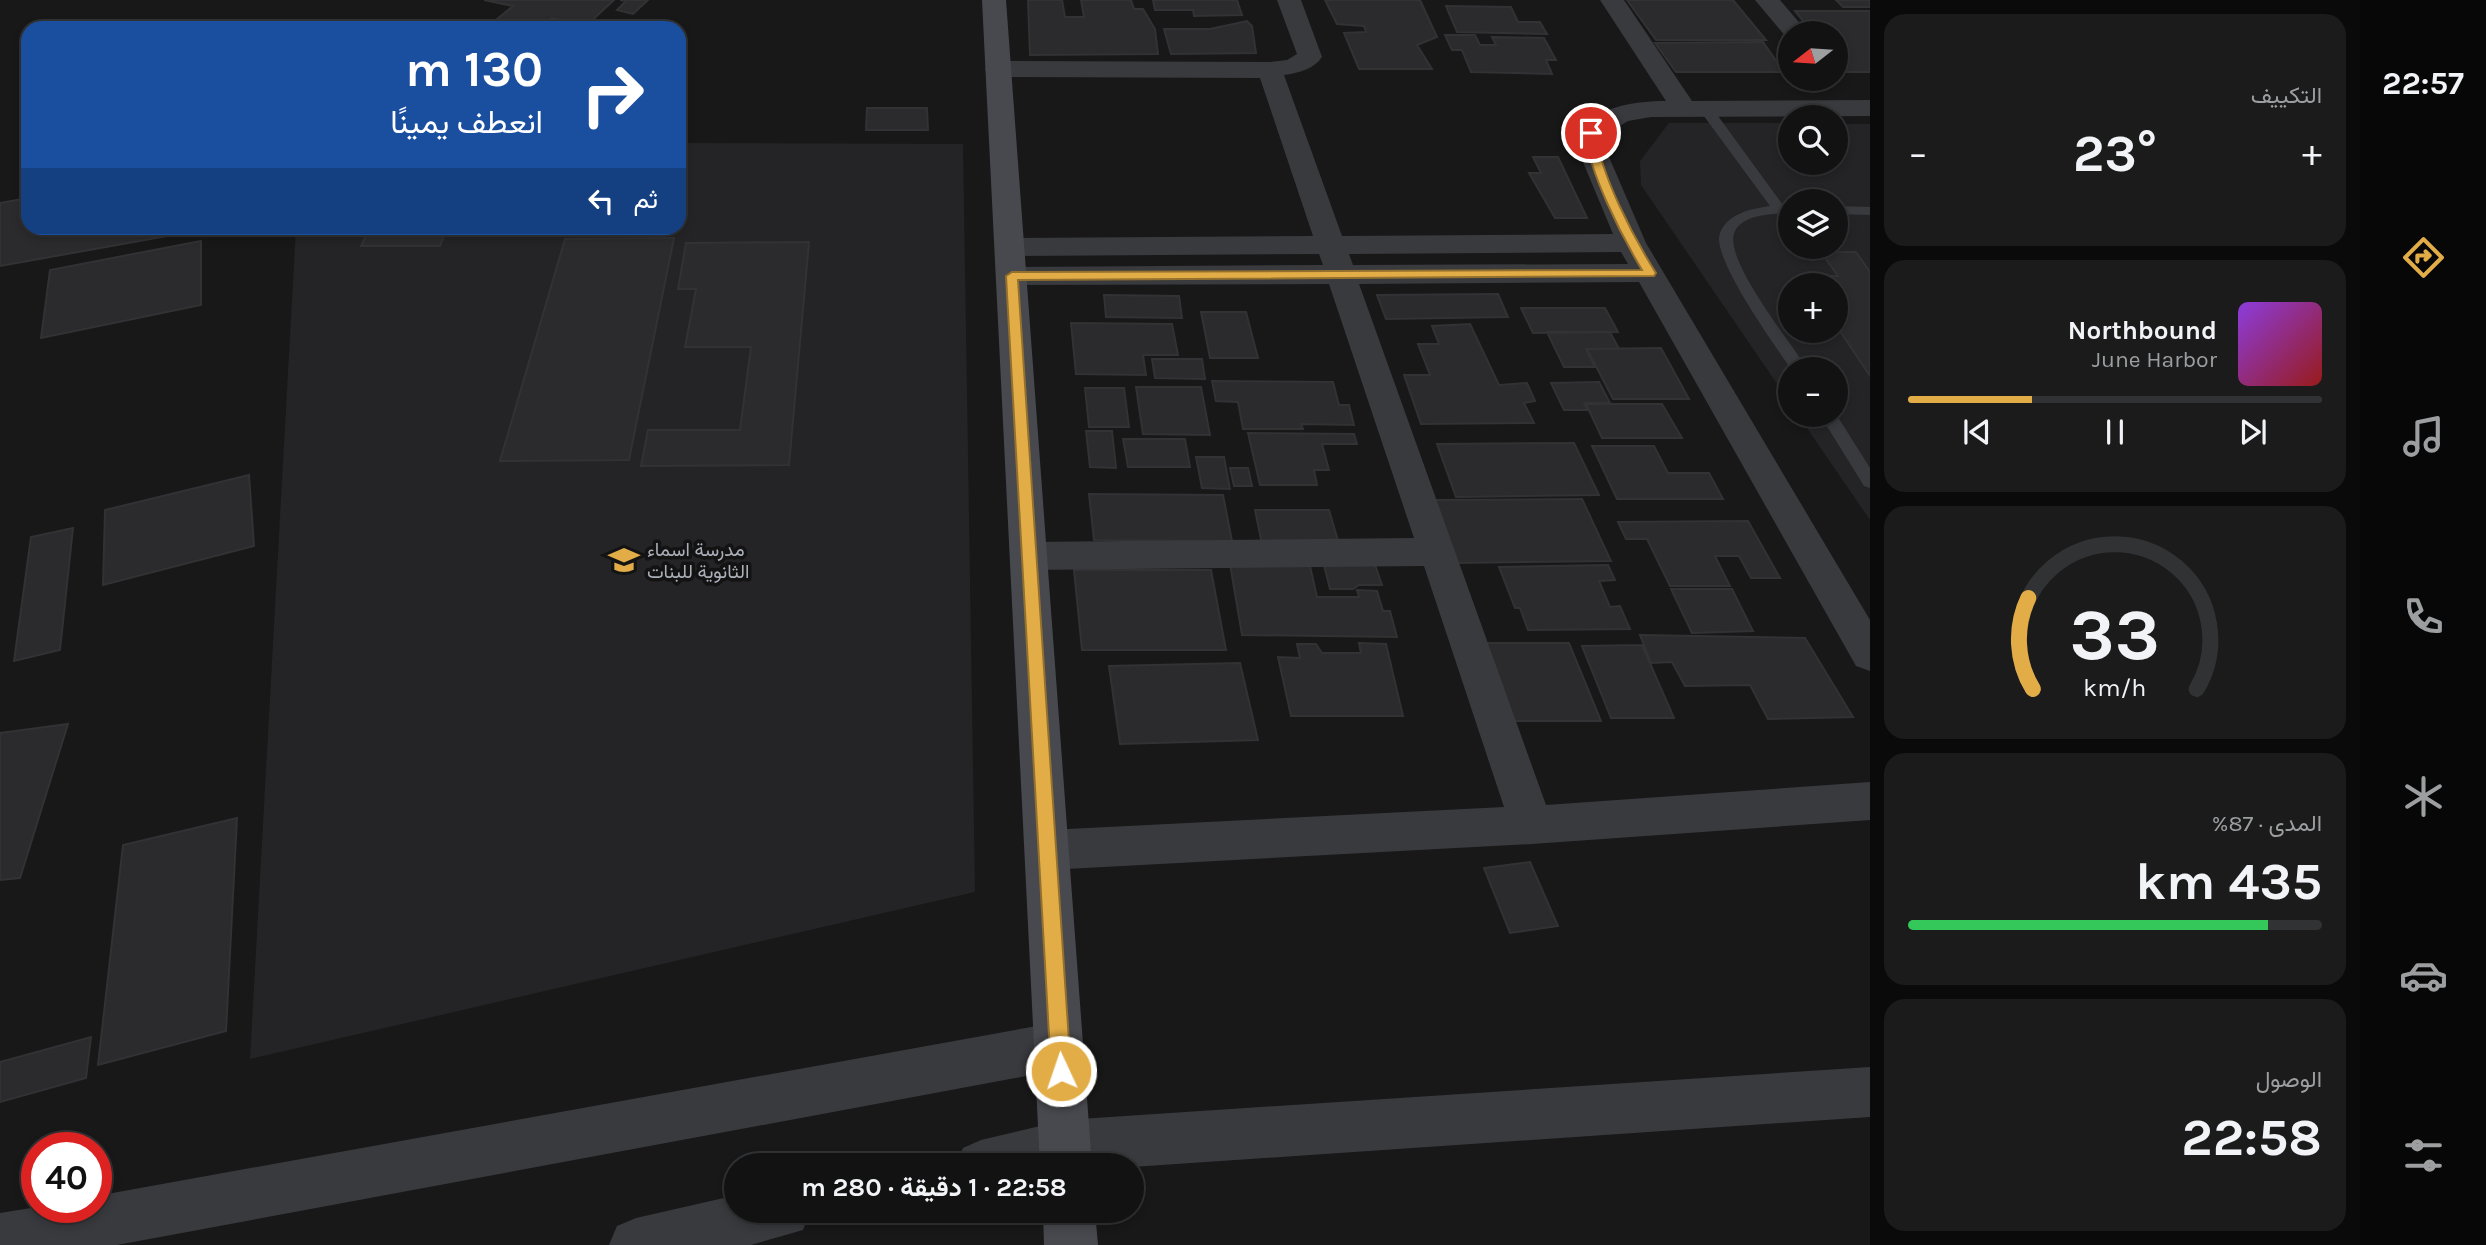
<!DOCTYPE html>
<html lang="ar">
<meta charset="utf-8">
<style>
body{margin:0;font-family:Karla,Vazirmatn,sans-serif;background:#1b1b1c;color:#f1f3f6;direction:rtl;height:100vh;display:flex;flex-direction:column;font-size:26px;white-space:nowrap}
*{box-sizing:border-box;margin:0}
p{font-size:23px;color:#9c9ea0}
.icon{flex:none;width:38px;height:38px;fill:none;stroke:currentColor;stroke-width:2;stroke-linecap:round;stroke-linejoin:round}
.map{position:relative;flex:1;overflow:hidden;direction:ltr}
.drawer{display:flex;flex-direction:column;gap:14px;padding:14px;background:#0a0a0a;width:490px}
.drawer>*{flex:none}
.hud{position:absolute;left:21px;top:21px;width:665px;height:214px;border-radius:21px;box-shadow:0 4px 10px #0003,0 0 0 2px #313233;direction:rtl;background:#1a4fa0;color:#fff;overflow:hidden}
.needle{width:46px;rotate:253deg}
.controls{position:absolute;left:1778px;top:21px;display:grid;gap:14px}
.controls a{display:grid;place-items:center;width:70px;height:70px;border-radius:50%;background:#121213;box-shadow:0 4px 10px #0003,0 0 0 2px #313233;font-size:35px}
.speed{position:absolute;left:21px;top:1132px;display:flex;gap:14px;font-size:35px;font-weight:700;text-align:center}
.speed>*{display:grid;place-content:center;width:91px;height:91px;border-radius:50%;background:#121213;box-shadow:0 4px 10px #0003,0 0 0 2px #313233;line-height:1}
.speed .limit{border:10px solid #d22;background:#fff;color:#111}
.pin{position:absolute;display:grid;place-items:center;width:60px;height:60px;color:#fff;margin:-30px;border:4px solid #fff;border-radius:50%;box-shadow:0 2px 7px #0007}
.me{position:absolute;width:77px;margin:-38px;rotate:357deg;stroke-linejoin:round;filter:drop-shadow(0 0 5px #0008)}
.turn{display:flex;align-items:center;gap:24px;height:147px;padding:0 28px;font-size:32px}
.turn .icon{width:91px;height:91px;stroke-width:2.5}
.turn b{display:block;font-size:49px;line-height:60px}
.then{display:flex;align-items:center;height:66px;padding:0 28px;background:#0003;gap:14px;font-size:26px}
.big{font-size:52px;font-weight:700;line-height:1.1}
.drawer .widget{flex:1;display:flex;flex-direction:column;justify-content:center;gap:10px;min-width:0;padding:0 24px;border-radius:21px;background:#1b1b1c}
.drawer .dial{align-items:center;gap:0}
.dial svg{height:182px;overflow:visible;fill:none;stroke:#313233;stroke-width:7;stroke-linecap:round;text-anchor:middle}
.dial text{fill:#f1f3f6;stroke:none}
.song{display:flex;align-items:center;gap:21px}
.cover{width:84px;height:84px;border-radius:10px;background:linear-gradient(135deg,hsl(270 70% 55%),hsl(0 70% 35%))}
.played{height:7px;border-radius:4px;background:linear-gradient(90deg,#e2ad47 30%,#313233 30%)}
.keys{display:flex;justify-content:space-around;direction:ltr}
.heat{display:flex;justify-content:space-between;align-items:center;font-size:38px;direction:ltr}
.charge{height:10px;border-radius:5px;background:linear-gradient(90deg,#34c759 87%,#313233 0)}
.trip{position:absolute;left:724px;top:1153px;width:420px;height:70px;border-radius:35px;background:#121213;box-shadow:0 4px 10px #0003,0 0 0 2px #313233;font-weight:700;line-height:70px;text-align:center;direction:rtl}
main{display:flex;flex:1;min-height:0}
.tabs{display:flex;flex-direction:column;width:126px;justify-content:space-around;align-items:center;background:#070708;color:#9c9ea0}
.tabs .icon{width:49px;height:49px}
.tabs .on{color:#e2ad47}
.tabs b{font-size:32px;color:#f1f3f6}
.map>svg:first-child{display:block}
.built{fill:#242426;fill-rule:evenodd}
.building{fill:#2b2b2d;stroke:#323235;stroke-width:2}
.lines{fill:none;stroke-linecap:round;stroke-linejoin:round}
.lane{fill:#393a3e;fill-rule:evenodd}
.street{fill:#393a3e;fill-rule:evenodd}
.secondary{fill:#47494e;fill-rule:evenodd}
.route{fill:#e2ad47;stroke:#93702e;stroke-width:2}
.labels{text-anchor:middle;stroke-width:7;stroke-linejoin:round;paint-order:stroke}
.poi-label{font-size:19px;fill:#abafb8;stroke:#131314;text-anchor:start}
</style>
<main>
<nav class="tabs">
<b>22:57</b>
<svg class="icon on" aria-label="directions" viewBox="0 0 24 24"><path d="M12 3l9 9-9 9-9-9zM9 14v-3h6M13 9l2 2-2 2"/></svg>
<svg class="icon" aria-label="music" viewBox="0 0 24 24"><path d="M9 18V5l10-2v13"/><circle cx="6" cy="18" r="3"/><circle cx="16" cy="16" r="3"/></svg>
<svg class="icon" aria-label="phone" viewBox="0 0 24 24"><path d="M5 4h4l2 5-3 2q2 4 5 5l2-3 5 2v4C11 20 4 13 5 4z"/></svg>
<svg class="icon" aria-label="climate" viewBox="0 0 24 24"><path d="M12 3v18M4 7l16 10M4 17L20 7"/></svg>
<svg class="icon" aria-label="car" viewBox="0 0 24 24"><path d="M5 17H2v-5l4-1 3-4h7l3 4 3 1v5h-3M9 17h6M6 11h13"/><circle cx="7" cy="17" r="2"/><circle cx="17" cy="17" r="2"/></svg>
<svg class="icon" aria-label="filters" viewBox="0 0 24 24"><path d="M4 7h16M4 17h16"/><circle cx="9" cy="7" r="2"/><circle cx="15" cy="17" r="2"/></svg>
</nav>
<section class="drawer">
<div class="widget"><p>التكييف</p>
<div class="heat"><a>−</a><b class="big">23°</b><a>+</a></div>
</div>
<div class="widget">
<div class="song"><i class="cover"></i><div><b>Northbound</b><p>June Harbor</p></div></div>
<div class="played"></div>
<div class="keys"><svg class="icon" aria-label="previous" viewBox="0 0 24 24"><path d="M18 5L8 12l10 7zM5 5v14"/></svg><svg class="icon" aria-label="pause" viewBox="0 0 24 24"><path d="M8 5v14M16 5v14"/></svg><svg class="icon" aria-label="next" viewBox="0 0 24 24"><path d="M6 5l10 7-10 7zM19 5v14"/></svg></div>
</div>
<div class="widget dial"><svg viewBox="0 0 100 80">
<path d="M14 69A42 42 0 1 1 86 69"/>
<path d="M14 69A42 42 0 0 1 12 29" stroke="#e2ad47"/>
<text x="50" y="56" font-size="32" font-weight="700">33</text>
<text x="50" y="72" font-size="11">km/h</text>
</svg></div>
<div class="widget"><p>المدى · 87%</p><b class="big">435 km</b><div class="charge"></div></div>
<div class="widget"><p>الوصول</p><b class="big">22:58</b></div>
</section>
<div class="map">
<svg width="1870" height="1245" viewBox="0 0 1870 1245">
<rect width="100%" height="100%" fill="#181819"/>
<path class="built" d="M1669,123H1790V163H1836V124H1870V520L1798,415H1836V369H1790V403L1641,185L1640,161ZM1790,201H1836V247H1790ZM1790,285H1836V331H1790Z
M679,143L963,144L975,892L250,1059L296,228H679Z"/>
<path class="building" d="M484,0H614L587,25L552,18L540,28L496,20L513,6Z
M620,0H648L633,14L617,10L626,1Z
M1028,0H1062L1065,17H1084L1081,0H1131L1134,9H1143L1155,29L1158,54L1030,55Z
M1153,0H1237L1242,15L1194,16L1193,10H1155Z
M1325,0H1420L1437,37L1417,45L1432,69H1359L1344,33L1366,32L1364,26L1337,24Z
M1627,0H1733L1766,40H1656Z
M1836,0H1870V7H1843Z
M1446,6L1511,7L1518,22H1540L1547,34L1457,32Z
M1795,11H1870V72H1845L1836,60V33H1813Z
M1247,21L1252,26L1256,53L1171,54L1164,29H1210Z
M1445,35H1475L1480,45H1496L1492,37L1544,38L1556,60H1546L1552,74L1471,72L1462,50H1452Z
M1763,42L1784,72H1676L1655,43Z
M867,108H927L928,130H866Z
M1533,157H1558L1587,218H1555L1529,173H1541Z
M28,198V228H190V232L0,266V203Z
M370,228H447L440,246H361Z
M674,238L629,460L500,461L565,239Z
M201,241V305L41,338L50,270Z
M809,242L789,465L641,466L648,430H740L751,347H685L696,289H678L686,243Z
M1821,252H1856L1870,272V376L1836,325V285H1809L1803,276H1838Z
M1498,294L1508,317L1386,319L1377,295Z
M1104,295L1179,296L1182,318L1106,317Z
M1521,308H1605L1618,332L1533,333Z
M1201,312H1246L1258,358H1210Z
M1071,323L1172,324L1178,355H1143L1146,375L1076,374Z
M1470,324L1499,385L1527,383L1535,401L1524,403L1534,423L1421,424L1404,375H1430L1418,344H1439L1432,326Z
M1547,332H1610L1619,349H1586L1595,367H1564Z
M1661,348L1689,399H1613L1587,349Z
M1152,359H1202L1205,379L1155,378Z
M1212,381L1333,382L1339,405H1349L1354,425L1301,424L1303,429H1243L1238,402L1216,401Z
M1599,382L1610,403H1584L1587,410H1564L1551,383Z
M1136,387H1201L1210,435L1143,434Z
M1085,388H1124L1129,427H1089Z
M1586,404H1662L1682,438H1602Z
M1086,431H1112L1116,468L1090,467Z
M1248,433L1354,434L1357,444H1322L1329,470H1314L1317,485H1260Z
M1123,439H1185L1190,467H1128Z
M1574,443L1599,495L1456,497L1437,444Z
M1592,446H1654L1668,473H1709L1723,499H1617Z
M1196,457H1224L1230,489L1202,488Z
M1230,468H1248L1252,486H1234Z
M249,475L254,546L103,585L105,510Z
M1089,494L1223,495L1232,541L1094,540Z
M1582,499L1611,561L1455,563L1433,500Z
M1255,510H1329L1339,544H1262Z
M1748,521L1780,578H1751L1739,556H1715L1730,586H1670L1647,539H1626L1618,522Z
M73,528L60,650L14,661L31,537Z
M1322,557L1375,565L1382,585H1359L1353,589H1330Z
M1230,564L1310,566L1317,597H1359L1357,590L1377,591L1383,611H1390L1397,637L1242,635Z
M1608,565L1615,580L1599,581L1610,607L1620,606L1630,629L1528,630L1520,608H1515L1499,567Z
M1074,570H1211L1226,650H1082Z
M1671,589H1732L1753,631L1692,633Z
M1640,635L1805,638L1853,717L1768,719L1750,685L1685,686L1672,662L1651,663Z
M1359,643L1386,644L1403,716H1291L1278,657L1300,658L1297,644H1316L1322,653H1361Z
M1482,643H1569L1601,721H1509Z
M1642,645L1674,718H1611L1582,646Z
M1240,663L1258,740L1120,744L1109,666Z
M68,724L20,878L0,880V733Z
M237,818L226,1031L98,1065L123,845Z
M1530,862L1558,926L1510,933L1484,868Z
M91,1037L86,1078L0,1102V1062Z"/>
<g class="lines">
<path class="lane" d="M1705,104L1710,105L1783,205H1790V213C1773,214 1744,214 1735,231C1721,258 1793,344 1807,369H1791C1776,347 1710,256 1720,233C1728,213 1751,209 1770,206L1698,108Z
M1836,206L1870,207V215L1836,214Z
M1836,414L1870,468V488L1864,486L1820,415Z"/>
<path class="street" d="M1277,0H1301L1322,57C1314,69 1299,73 1284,75L1342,236L1613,234L1578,150V133C1596,106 1636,101 1666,101L1600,0H1624L1692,101L1870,100V116L1651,117L1628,121L1605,135L1606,150L1646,243L1870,620V671L1856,666L1639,282L1359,284L1546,805L1870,782V820L1532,844L1048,870L1032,864L1026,850L1032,836L1048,830L1504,807L1424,566L1029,570L1016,566L1011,556L1016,546L1029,542L1414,538L1329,284L1012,285L1001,283L997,276L1001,269L1012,267L1323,265L1319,254L1010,256L1000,253L995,247L1000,241L1010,238L1313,236L1260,78L998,77L989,74L985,69L989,64L998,61L1270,62L1287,60L1297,54ZM1621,252L1628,264L1353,265L1349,254Z
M1755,0H1780L1808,33H1790V39L1787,38Z
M1059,1022L1076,1029L1083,1046L1076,1063L1059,1070L117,1245H0V1213L37,1207L96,1208V1196Z
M1870,1067V1117L1132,1167L955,1166L963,1148L981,1140L1065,1120Z
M737,1195V1211H810L803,1230L751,1245H609L617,1226L636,1218Z"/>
<path class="secondary" d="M982,0H1006L1092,1166H1040Z
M1043,1211H1095L1098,1245H1044Z"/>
</g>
<path class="route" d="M1591,129L1596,133C1600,174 1634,238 1656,273L1654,276L1018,280L1071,1071L1068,1078L1061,1081L1054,1078L1051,1071L1006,276L1012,272L1642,270C1621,235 1589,172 1585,133Z"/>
<defs>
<g id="school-bare" transform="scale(2.415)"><path d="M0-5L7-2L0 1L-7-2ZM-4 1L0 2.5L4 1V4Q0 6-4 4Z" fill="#e2ad47" stroke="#131314" stroke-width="2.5" paint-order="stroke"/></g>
</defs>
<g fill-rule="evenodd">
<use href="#school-bare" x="624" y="560"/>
</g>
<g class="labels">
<g class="poi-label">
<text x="647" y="556">مدرسة اسماء<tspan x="647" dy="22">الثانوية للبنات</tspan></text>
</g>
</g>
</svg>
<div class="controls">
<a><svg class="needle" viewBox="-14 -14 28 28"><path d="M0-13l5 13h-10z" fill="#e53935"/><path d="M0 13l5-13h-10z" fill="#9c9ea0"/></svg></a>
<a><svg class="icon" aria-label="search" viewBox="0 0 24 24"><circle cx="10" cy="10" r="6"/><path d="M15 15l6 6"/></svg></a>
<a><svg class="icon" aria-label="layers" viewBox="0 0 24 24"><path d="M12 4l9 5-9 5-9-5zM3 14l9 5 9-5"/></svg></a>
<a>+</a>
<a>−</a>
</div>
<div class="speed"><div class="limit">40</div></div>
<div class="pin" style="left:1591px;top:133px;background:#d93025"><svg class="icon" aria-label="arrive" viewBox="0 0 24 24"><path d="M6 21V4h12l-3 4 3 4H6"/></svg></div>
<svg class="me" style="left:1061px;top:1071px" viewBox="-20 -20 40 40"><circle r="17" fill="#e2ad47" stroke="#fff" stroke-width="3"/><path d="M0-11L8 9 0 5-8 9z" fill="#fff"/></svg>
<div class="trip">22:58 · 1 دقيقة · 280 m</div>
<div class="hud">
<div class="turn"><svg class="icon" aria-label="right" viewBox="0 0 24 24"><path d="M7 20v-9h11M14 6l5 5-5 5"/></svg><div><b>130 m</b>انعطف يمينًا</div></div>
<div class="then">ثم<svg class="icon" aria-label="left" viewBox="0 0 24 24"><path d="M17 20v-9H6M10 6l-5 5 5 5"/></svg></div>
</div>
</div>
</main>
